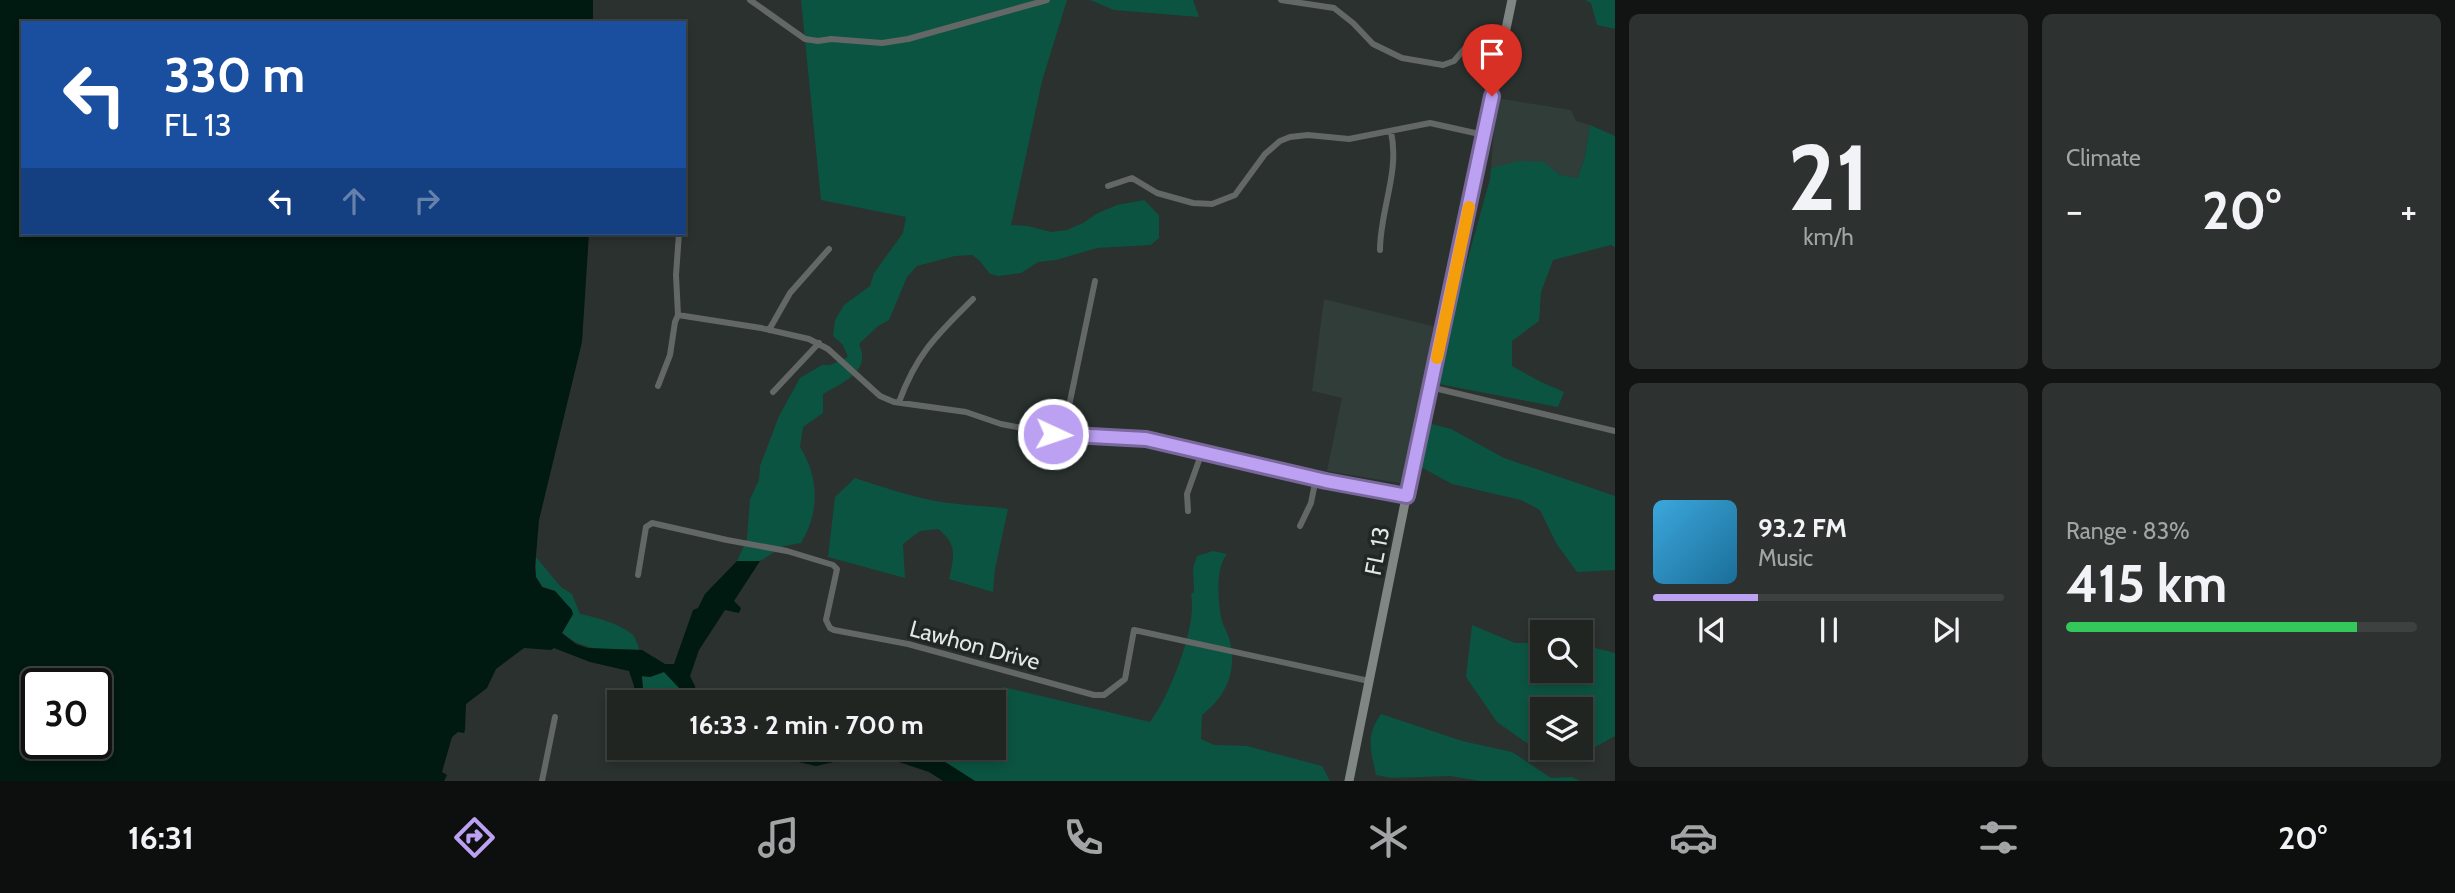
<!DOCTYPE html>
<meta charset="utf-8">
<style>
body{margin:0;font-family:Cabin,sans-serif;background:#2d312f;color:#f1f3f6;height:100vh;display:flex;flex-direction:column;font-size:26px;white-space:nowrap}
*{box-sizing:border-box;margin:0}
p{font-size:23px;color:#a2a5a5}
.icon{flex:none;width:38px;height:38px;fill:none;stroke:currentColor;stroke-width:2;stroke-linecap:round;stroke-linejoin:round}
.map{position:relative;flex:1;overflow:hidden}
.side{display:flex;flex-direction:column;gap:14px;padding:14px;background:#121413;width:840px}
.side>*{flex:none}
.hud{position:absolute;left:21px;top:21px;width:665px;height:214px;border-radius:0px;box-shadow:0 4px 10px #0003,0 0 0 2px #3d4240;background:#1a4fa0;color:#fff;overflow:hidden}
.tools{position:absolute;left:1530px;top:620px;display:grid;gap:14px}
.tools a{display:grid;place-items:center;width:63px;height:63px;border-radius:0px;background:#202522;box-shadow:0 4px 10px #0003,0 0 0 2px #3d4240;font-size:35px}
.speed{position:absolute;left:21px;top:668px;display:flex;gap:14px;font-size:35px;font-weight:700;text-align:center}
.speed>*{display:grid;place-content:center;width:91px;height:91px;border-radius:50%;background:#202522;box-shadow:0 4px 10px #0003,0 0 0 2px #3d4240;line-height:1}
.speed .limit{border:4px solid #111;border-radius:10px;background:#fff;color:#111}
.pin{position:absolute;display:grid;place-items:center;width:60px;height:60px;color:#fff;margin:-72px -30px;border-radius:50% 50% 50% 0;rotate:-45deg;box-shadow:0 0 7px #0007}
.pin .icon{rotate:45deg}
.me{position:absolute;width:77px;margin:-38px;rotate:93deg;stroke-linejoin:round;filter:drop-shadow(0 0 5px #0008)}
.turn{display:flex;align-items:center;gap:24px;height:147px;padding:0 28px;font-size:32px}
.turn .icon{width:91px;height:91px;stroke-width:2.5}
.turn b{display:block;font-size:49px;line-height:60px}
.lanes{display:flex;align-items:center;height:66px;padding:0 28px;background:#0003;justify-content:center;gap:35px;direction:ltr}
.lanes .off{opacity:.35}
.big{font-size:52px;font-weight:700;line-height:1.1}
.side .widget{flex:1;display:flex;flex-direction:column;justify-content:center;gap:10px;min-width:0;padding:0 24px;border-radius:10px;background:#2d312f}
.side .dial{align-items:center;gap:0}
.dial b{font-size:91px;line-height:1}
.song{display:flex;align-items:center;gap:21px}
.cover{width:84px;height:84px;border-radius:10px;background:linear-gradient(135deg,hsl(200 70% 55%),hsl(200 70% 35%))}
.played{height:7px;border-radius:4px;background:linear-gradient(90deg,#bca0f2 30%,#3d4240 30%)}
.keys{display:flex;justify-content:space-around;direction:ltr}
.heat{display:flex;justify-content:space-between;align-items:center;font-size:38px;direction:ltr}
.charge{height:10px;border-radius:5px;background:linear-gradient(90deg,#34c759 83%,#3d4240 0)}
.side .tiles{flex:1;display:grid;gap:14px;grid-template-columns:repeat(2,1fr)}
.trip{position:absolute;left:607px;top:690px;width:399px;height:70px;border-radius:0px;background:#202522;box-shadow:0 4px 10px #0003,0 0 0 2px #3d4240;font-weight:700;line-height:70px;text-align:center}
.tabs{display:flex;height:112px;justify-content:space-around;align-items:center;background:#0d0f0e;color:#a2a5a5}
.tabs .icon{width:49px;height:49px}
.tabs .on{color:#bca0f2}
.tabs b{font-size:32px;color:#f1f3f6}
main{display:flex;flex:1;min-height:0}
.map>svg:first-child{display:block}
.built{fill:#303d39}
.green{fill:#0b5441;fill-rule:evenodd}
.water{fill:#001911;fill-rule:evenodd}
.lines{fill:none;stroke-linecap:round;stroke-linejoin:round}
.street{stroke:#636766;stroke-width:6}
.secondary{stroke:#808684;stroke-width:9}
.route-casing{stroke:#7a689d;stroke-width:18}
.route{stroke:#bca0f2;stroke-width:12}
.slow{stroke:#f59e0b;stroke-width:12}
.labels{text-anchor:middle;stroke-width:7;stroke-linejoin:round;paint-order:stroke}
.street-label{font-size:23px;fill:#e3e8e6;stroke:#202725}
</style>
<main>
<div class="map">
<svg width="1615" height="781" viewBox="0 0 1615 781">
<rect width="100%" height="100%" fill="#2a312e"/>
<path class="built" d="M1496,98L1571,110L1576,121L1590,125L1585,156L1578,178L1560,175L1543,162L1491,168Z
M1324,299L1440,328L1405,484L1327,471L1342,398L1312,391Z"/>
<path class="green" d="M801,0H1067L1042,81L1011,225L1028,226L1051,232L1067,230L1083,223L1096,214L1117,205L1144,200L1159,215V238L1151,245L1097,248L1056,260L1038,262L1021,273L998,276L990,274L979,260L972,255L955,256L917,266L907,277L889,320L878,326L859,344C872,372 842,383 823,394V413L803,427L800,447C819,477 820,512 801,543L784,546L760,561H737L747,539L750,499L759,480L760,466L779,416L800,378L822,365H830L848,357L843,345L833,336L835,320L844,305L870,286L874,273L903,233L906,217L821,200Z
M1090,0H1193L1199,17L1114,10Z
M1585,0H1615V29L1597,25L1591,3Z
M1590,125L1615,136V247L1611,245L1553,260L1541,292L1539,321L1512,341V366L1539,381L1564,392L1558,407L1439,384L1448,330L1490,179L1491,168L1519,161L1544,162L1560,175L1578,178L1585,156Z
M1428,423L1451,429L1504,458L1615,496V570L1577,572L1556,543L1540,510L1521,500L1452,484L1417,465Z
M855,478C889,489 922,501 958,504C975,506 991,506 1008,509L995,569L993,592L949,579C954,557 958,544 938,529L920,531L903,544L905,578L828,557L835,497Z
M1213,551L1227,554C1215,569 1218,599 1221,617C1222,624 1227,631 1229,638C1238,669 1227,696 1202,715L1201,739L1214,745L1247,746L1322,766L1330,781H975L928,751L914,750V747H951L955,751L957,747H994V718L998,714L999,693L1003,687L1150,722C1169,697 1198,625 1191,594L1194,592L1193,568L1197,556Z
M536,557L561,587L572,594L580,614C595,617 621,624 633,635C636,639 638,645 639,650C609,649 587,653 562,633L573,614L555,591L543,587L536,577Z
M1472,625L1515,643H1542V670H1580V644L1615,653V736L1577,757L1538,751L1497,722L1466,677ZM1542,709H1580V747H1542Z
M664,672L681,690L688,702H651V696L643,689L641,676L650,677Z
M1381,714L1462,741L1512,752L1551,778L1572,777L1580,781H1480L1450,776L1392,778L1376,775C1371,751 1365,736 1381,714Z"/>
<path class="water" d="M0,0H593V23H23V233H589L582,342L539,520L535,567L536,577L542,587L555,591L572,610L573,614L562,633L576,644L588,648L642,650L665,664H674L693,610L698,608L705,594L737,561H760L734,601L741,608L739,613L725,610L699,650L690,676L695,686L697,702H688L681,690L664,672L650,677L642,676L643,689L651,696V702H634V686L629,671L590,662L554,648L551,650L524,648L496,669L487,688L466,704L465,730L464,733L458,732L452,737L442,772L447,775L444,781H0ZM96,684V744H37V684Z
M734,747H911L914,750L928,751L975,781H943L929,772L887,758L860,756L816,766Z"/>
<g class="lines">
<path class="street" d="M750,0L805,39L818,41L831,39L882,43L908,39L1047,0
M1281,0L1334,8L1353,23L1373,44L1402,58L1443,65L1454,61L1473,39L1484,33L1505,35
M1108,186L1132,178L1157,193L1193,203L1212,204L1235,195L1265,154L1280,141L1290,137L1308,135L1349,139L1430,123L1484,135
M1380,250C1380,210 1400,172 1391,132
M678,315L761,328L809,339L828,349L880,396L894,402L966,412L1001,424L1053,434L1146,439L1326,481L1407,496
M769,330L790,293L829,249
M658,386L670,355L675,322L678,315L676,275L679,233
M1430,387L1615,431
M773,392L819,343
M899,402C917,353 937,335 973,299
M1063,435L1095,281
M1188,511L1187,494L1202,452
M1300,526L1311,503L1316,478
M638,575L646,527L652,523L727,540L787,551L833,565L837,569L826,620L830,628L834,630L908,644L1094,695H1104L1125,679L1134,630L1369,681
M542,781L555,717"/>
<path class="secondary" d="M1349,781L1417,443L1440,345L1512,0"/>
</g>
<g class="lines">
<g class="route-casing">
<path id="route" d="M1053,434L1146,439L1326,481L1407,496L1492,96"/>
</g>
<use href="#route" class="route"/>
<path class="slow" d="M1437,358L1469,207"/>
</g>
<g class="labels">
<g class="street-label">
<text transform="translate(1377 551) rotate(-79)" y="8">FL 13</text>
<text transform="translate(975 645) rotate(15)" y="8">Lawhon Drive</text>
</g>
</g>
</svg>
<div class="tools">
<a><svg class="icon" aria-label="search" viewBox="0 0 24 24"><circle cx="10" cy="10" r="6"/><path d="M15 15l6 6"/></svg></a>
<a><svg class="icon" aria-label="layers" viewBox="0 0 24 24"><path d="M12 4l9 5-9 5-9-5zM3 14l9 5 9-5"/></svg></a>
</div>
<div class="speed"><div class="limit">30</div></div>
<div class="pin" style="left:1492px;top:96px;background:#d93025"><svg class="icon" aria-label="arrive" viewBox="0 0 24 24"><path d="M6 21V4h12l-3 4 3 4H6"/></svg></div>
<svg class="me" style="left:1053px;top:434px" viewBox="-20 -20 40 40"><circle r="17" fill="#bca0f2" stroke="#fff" stroke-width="3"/><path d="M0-11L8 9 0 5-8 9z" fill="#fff"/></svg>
<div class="trip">16:33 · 2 min · 700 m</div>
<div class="hud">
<div class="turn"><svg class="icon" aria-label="left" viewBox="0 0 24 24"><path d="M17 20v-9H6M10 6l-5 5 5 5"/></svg><div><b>330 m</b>FL 13</div></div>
<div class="lanes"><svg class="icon" aria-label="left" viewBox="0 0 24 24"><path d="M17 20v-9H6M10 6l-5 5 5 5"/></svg><svg class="icon off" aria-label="ahead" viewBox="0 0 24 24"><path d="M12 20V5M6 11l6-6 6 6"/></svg><svg class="icon off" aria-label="right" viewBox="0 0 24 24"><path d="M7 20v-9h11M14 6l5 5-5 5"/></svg></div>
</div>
</div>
<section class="side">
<div class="tiles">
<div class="widget dial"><b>21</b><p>km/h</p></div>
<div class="widget"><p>Climate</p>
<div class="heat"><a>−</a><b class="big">20°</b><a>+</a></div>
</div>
<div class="widget">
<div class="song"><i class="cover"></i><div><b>93.2 FM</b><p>Music</p></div></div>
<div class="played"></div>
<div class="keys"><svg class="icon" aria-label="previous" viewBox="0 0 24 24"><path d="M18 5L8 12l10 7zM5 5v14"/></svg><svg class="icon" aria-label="pause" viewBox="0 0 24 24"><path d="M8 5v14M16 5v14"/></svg><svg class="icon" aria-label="next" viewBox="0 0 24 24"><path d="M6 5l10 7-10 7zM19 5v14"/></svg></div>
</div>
<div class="widget"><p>Range · 83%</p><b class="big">415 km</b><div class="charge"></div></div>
</div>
</section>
</main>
<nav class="tabs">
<b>16:31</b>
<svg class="icon on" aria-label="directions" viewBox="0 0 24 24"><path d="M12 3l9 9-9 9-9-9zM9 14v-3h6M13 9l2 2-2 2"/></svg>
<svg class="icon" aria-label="music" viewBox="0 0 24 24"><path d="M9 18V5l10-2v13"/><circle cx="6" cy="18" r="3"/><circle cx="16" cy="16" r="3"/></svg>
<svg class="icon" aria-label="phone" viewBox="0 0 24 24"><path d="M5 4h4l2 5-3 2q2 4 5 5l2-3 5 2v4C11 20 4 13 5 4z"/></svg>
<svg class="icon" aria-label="climate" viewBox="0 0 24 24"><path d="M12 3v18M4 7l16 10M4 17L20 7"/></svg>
<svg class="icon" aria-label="car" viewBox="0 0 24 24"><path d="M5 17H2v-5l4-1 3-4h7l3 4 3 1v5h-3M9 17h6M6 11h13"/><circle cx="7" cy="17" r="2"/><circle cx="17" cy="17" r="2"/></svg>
<svg class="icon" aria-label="filters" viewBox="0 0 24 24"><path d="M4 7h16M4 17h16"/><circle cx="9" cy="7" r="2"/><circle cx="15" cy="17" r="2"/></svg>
<b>20°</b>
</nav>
